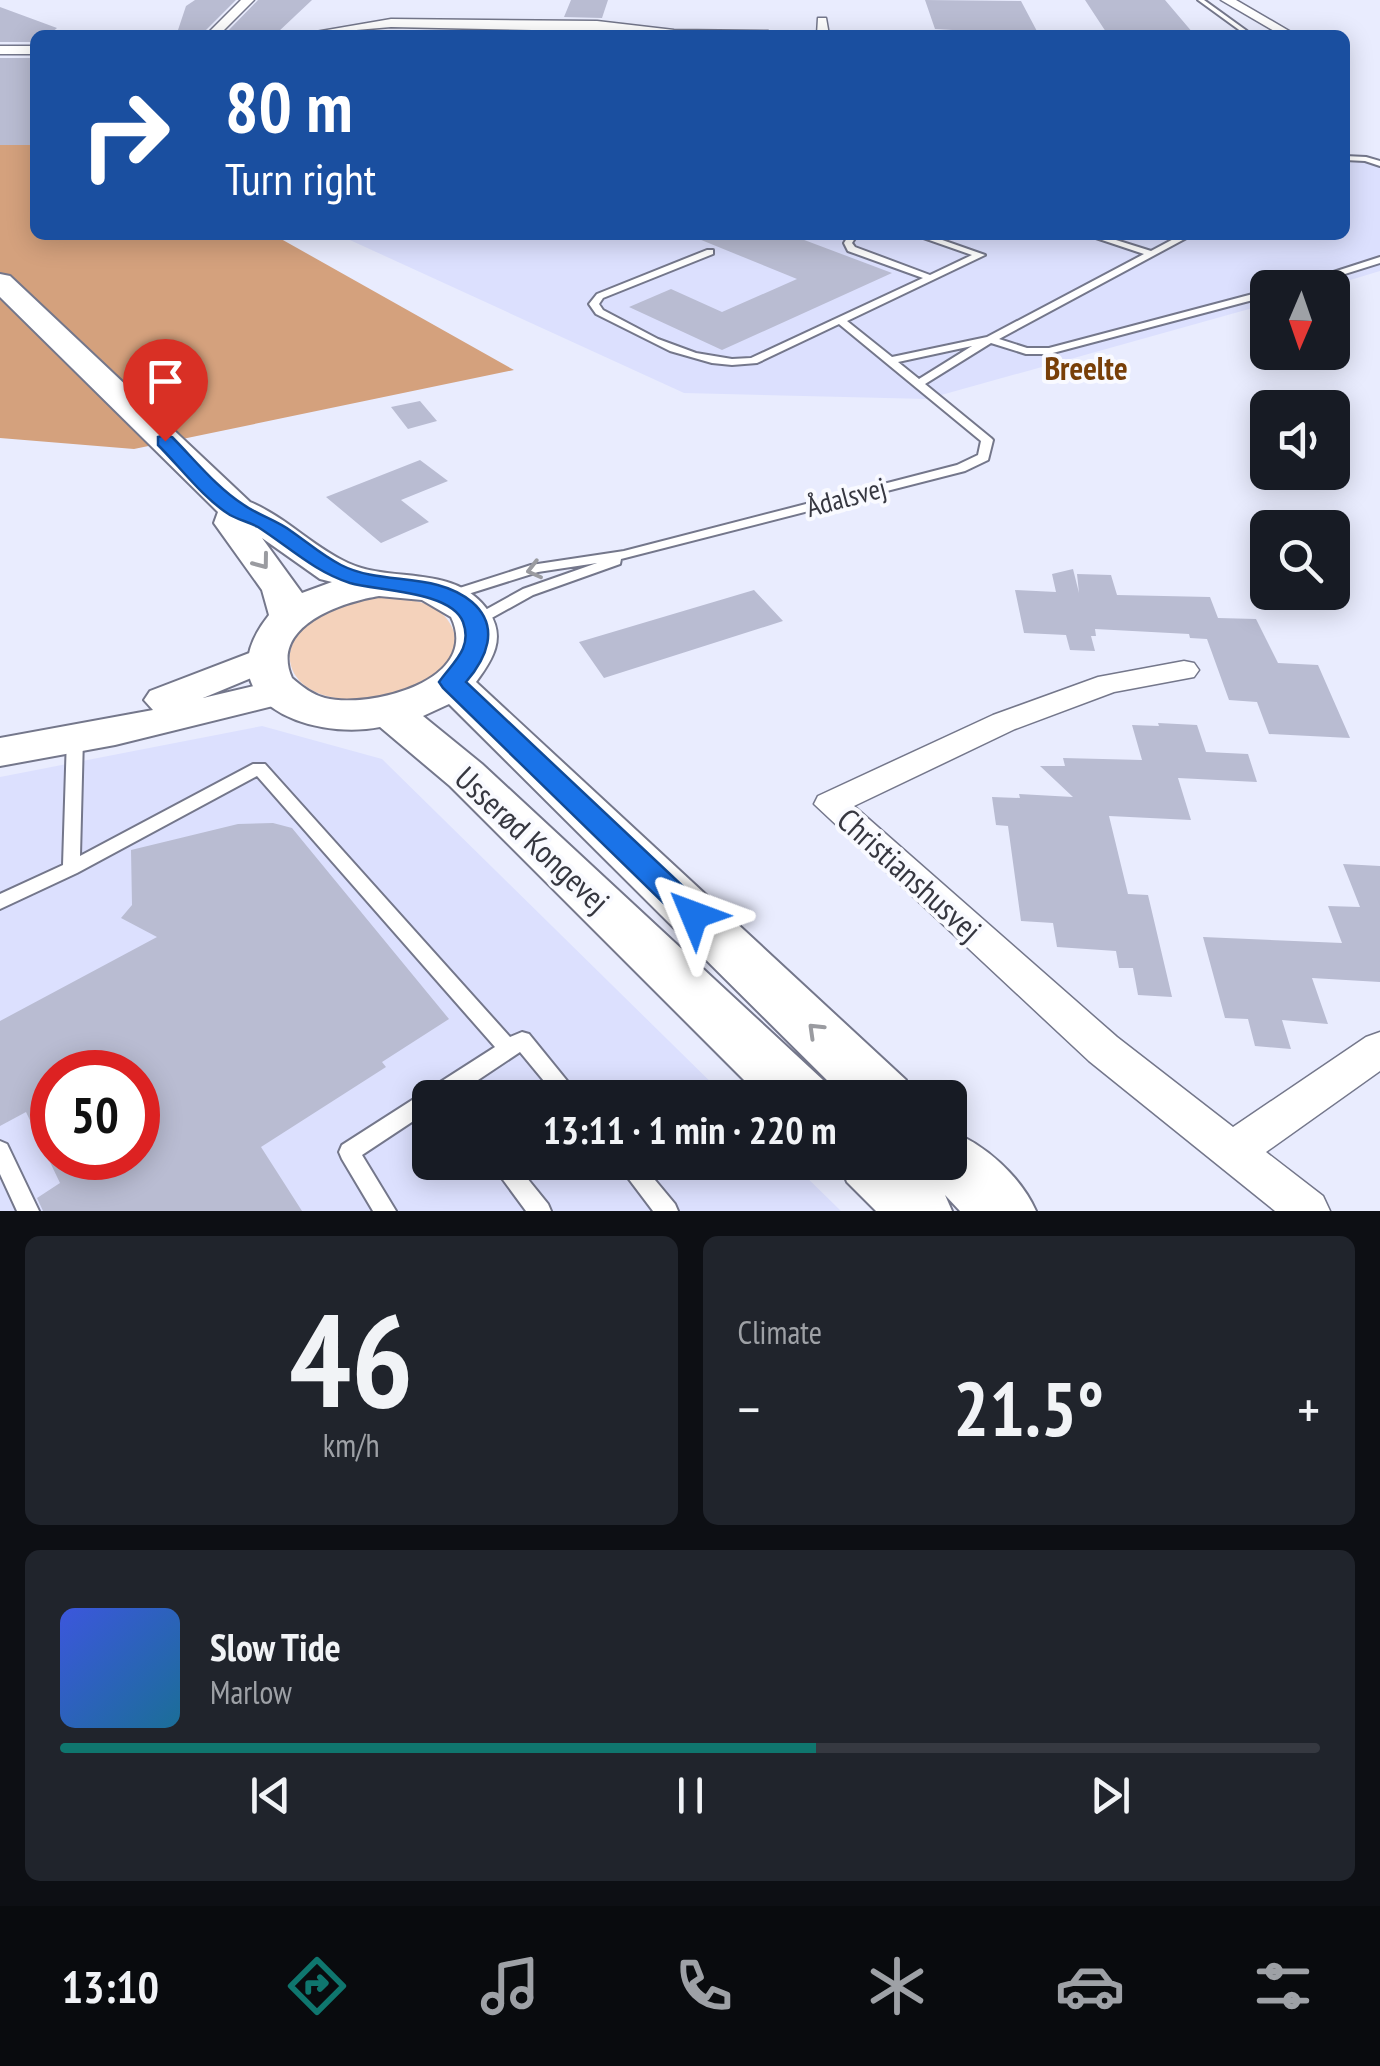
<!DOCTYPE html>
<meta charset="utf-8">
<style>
body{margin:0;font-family:"PT Sans Narrow",sans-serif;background:#20242c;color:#f1f3f6;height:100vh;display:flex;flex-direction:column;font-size:38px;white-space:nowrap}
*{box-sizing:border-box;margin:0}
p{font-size:32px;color:#9ea1a6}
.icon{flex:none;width:55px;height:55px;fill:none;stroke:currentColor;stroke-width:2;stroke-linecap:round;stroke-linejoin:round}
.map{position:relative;height:1211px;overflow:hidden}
.drawer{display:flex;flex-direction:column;gap:25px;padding:25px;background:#0d0f14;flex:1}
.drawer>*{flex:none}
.top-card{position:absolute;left:30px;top:30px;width:1320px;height:210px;border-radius:15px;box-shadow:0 5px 25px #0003;background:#1a4fa0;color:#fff;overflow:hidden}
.needle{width:65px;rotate:182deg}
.buttons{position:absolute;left:1250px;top:270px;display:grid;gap:20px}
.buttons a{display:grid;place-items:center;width:100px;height:100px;border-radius:15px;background:#171b24;box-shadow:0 5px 25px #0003;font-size:50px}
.speed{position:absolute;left:30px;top:1050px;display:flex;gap:20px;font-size:50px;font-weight:700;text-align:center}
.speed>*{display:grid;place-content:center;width:130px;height:130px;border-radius:50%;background:#171b24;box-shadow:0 5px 25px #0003;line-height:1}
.speed .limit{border:15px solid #d22;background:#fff;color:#111}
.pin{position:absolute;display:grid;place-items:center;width:85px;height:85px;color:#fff;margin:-102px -42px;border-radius:50% 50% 50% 0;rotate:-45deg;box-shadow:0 0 10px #0007}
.pin .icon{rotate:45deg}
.me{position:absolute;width:110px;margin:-55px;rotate:314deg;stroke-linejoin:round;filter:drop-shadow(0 0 8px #0008)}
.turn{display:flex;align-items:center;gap:35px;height:210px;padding:0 30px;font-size:45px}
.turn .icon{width:130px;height:130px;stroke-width:2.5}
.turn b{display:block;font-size:70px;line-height:85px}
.big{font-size:75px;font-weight:600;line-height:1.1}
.drawer .card{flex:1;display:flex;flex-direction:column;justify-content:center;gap:15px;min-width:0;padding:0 35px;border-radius:15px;background:#20242c}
.drawer .dial{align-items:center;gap:0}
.dial b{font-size:130px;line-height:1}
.song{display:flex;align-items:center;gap:30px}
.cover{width:120px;height:120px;border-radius:15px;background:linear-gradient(135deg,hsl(230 70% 55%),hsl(200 70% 35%))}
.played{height:10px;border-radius:5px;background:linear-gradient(90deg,#0f766e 60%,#363941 60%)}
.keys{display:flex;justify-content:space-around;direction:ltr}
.heat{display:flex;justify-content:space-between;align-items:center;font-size:55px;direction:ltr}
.drawer .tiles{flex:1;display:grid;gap:25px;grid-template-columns:1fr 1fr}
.card:last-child{grid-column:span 2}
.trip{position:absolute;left:412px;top:1080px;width:555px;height:100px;border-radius:15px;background:#171b24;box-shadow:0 5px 25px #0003;font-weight:600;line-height:100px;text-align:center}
.dock{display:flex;height:160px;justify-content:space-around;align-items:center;background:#090b0e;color:#9ea1a6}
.dock .icon{width:70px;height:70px}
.dock .on{color:#0f766e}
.dock b{font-size:45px;color:#f1f3f6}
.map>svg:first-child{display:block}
.built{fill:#dce0fe;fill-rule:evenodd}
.green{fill:#f4d2bb}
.forest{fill:#d4a17d}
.building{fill:#b9bcd2;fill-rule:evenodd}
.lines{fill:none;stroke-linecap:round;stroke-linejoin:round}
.service-casing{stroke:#74778b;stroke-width:4}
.minor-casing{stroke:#74778b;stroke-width:3}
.tertiary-casing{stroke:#74778b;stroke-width:4}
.secondary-casing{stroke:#74778b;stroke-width:4}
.service{fill:#fff;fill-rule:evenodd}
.minor{fill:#fff;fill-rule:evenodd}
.tertiary{fill:#fff;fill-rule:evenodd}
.secondary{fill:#fff;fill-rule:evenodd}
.oneway{stroke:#9a9ba0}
.route{fill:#1a73e8;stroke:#114b97;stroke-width:2.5}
.labels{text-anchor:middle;stroke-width:8;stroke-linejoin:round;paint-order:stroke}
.street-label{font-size:28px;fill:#363740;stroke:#f9faff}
.far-district-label{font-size:32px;font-weight:bold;fill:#783f08;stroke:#f9faff}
.near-street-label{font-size:32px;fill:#363740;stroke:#f9faff}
</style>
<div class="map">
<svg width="1380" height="1211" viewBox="0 0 1380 1211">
<rect width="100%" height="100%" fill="#e9ecfe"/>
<path class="built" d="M1345,155L1380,167V271L1327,287L1268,288L1267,304L927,399L684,393L339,235H1345Z
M262,726L382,759L726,1097L430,1098V1162L792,1163L841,1211H0V777ZM52,1072H138V1158H52Z"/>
<path class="green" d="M379,597C412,597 455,604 456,646C445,672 424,685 398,693C273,728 243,614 379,597Z"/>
<path class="forest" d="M35,116V235H274L514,370L134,449L0,438V122Z"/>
<path class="building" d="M195,0H236L203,33H177L186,6Z
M258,0H312L277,33H226Z
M571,0H608L602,18L564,17Z
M925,0L1021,1L1039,35L935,29Z
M1085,0H1165L1193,33L1108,35Z
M0,7L57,28L49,35H35V42H0Z
M0,58H35V145H0Z
M689,235H791L892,273L722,350L629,307L671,289L722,312L797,279Z
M420,401L437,421L408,429L391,407Z
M420,460L448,481L401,500L429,522L381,543L326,497Z
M1073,569L1079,593L1077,574L1111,575L1117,595L1210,597L1218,618L1256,619L1278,663L1318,665L1350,738L1269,734L1257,702L1229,700L1207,639L1190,638L1189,634L1095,629L1096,636H1091L1095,651L1070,650L1066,635L1024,633L1015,590L1056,592L1052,574Z
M754,590L783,621L604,678L579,642Z
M1158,723L1197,725L1206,752L1248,754L1257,782L1178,778L1191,820L1109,816L1128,894L1148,895L1172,997L1138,995L1133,968H1119L1116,951L1057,947L1053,923L1021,921L1008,826L996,825L992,797L1020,798L1019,794L1073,797L1040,766H1065L1063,758L1142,760L1132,725L1159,726Z
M273,823L292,828L449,1019L382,1062L386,1067L261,1147L302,1211H43L37,1198L60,1183L26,1112L0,1126V1021L157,937L121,918L132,905L131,850L238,824ZM52,1072H138V1158H52Z
M1343,864L1380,866V982L1312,978L1328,1024L1282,1020L1291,1049L1255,1046L1248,1019L1225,1018L1203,937L1342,943L1328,906L1360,907Z"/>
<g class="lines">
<g class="service-casing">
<path id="service" d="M1198,0H1204L1247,31L1242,32Z
M1345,156L1366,157L1380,161V166L1365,161L1345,160Z
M849,235H857L852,243L855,247L930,275L972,255L915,235H928L985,255L847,321L892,357L987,337L1144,254L1087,235H1100L1151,251L1181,235H1192L999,339L1027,348H1049L1268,290V296L1049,354H1026L991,343L925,384L991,438L993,440L988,460L965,471L621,559L620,564L533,595L479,625H469L467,622L469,619L523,589L597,563L538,572L449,600L442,596L444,593L531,565L624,551L957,465L978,455L981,441L839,324L757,363L732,365L712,363L670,351L596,314L589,304L597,294L707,250H713V254L603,298L599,304L603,310L658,339L696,353L732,359L751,358L923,278L848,251L844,243ZM972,346L919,379L898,362Z
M1380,257V263L1300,288H1284Z
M75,732L80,733L83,737L80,856L253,764H265L510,1037L522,1032L529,1034L581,1098H558L520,1052L451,1098H430V1110L362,1155L396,1211H373L342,1159L339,1152L342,1145L495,1047L257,776L77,873L0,909V894L63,865L67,737L70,733Z
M0,1141L7,1144L39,1211H17L0,1174Z
M490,1162H514L548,1204L551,1211H526Z
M616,1162H640L675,1204L678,1211H653Z"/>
</g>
<g class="minor-casing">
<path id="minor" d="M241,0H254L219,35H206Z
M1221,0H1236L1296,35H1281Z
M818,18H826L829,35H817Z
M391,19L597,21L674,30L768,31L774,35L391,27L298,35Z
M0,46H35V54H0Z
M1184,661L1194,663L1199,670L1194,677L1114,692L1015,729L854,806L1117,1037L1233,1127L1366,1037L1380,1032V1071L1266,1152L1323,1196L1330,1211H1275L1089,1061L814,804L818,796L993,715L1098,677Z"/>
</g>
<g class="tertiary-casing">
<path id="tertiary" d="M265,647L278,651L283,659L278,667L203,698L280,680L293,683L299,692L293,701L115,745L0,766V738L153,710L144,700L150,691Z"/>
</g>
<g class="secondary-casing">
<path id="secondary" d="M0,274L10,276L250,502C286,517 313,547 348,563C394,584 456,563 489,612C506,638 493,659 476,682L906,1080L914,1098H845L449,704L423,716L482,764L823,1080L831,1098H762L450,786L380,727C309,741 202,699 269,615L262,590L214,523L218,512L0,297ZM262,538L320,579L332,582L302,593ZM379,596L422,600L451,617C482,681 369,709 325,698C313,695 301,686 292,678C269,626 342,602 379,596Z
M950,1131C985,1144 1021,1177 1036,1211H960L945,1195L952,1211H876L847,1182L839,1162H913L927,1175L921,1162H950Z"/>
</g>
<use href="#service" class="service"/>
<use href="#minor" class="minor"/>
<use href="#tertiary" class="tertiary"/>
<use href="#secondary" class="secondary"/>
</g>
<defs><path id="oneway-chevron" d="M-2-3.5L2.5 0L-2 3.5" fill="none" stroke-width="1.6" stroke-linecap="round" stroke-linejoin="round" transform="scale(2.5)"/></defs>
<g class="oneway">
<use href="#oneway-chevron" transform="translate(262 562) rotate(53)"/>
<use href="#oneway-chevron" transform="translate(534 570) rotate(166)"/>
<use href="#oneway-chevron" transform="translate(815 1030) rotate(-136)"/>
</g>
<path class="route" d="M165,435L172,437C194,459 217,488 244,505C258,515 276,520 291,531C307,542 323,556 341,565C382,586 435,571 472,602C501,627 486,659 466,682L705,907L709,915L705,923L694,927L684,923L443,688L439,682C452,663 473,649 463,622C451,591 378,591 350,583C315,572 289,547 258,527C249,522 239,520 230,515C204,499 180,467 158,445V437Z"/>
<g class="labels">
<g class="street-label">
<text transform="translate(846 497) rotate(-15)" y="10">Ådalsvej</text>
</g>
<g class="far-district-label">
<text x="1086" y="380">Breelte</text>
</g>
<g class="near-street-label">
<text transform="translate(532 840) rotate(43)" y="11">Usserød Kongevej</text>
<text transform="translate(909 875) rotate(42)" y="11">Christianshusvej</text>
</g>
</g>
</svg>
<div class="buttons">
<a><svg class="needle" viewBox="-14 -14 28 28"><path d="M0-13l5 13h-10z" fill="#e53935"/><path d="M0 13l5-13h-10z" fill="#9ea1a6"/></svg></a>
<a><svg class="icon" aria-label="sound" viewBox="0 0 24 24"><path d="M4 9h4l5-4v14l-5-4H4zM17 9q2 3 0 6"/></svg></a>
<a><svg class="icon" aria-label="search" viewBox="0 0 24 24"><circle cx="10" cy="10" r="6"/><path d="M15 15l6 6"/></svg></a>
</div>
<div class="speed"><div class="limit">50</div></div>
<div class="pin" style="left:165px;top:441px;background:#d93025"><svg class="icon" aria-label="arrive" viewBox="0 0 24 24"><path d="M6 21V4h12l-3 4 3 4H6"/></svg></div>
<svg class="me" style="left:694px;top:915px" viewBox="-20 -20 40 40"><path d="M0-17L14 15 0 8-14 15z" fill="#1a73e8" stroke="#fff" stroke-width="4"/></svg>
<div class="trip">13:11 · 1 min · 220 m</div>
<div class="top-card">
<div class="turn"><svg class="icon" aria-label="right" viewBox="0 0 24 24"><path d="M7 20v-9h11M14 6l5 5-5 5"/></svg><div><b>80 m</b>Turn right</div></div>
</div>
</div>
<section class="drawer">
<div class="tiles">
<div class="card dial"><b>46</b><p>km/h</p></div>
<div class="card"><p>Climate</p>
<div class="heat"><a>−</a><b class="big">21.5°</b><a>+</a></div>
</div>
<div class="card">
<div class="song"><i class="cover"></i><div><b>Slow Tide</b><p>Marlow</p></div></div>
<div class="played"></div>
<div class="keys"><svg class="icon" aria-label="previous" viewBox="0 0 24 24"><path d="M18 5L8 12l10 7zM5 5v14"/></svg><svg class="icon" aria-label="pause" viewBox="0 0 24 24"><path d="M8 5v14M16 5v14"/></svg><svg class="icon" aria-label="next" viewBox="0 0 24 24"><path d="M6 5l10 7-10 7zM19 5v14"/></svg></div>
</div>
</div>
</section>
<nav class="dock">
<b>13:10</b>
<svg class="icon on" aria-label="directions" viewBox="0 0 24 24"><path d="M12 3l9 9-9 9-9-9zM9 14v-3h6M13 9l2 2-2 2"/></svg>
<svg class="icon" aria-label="music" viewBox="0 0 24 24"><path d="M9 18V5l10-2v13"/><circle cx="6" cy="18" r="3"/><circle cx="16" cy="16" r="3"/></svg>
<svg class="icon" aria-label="phone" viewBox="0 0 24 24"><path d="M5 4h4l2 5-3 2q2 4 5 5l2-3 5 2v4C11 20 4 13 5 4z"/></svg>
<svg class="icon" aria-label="climate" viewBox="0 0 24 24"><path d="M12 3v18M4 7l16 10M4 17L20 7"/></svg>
<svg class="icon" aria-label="car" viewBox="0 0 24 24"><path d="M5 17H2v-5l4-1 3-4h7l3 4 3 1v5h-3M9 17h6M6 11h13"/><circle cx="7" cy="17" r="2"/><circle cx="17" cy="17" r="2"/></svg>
<svg class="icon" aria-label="filters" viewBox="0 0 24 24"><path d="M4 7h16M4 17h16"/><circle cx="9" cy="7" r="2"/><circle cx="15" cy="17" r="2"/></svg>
</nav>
